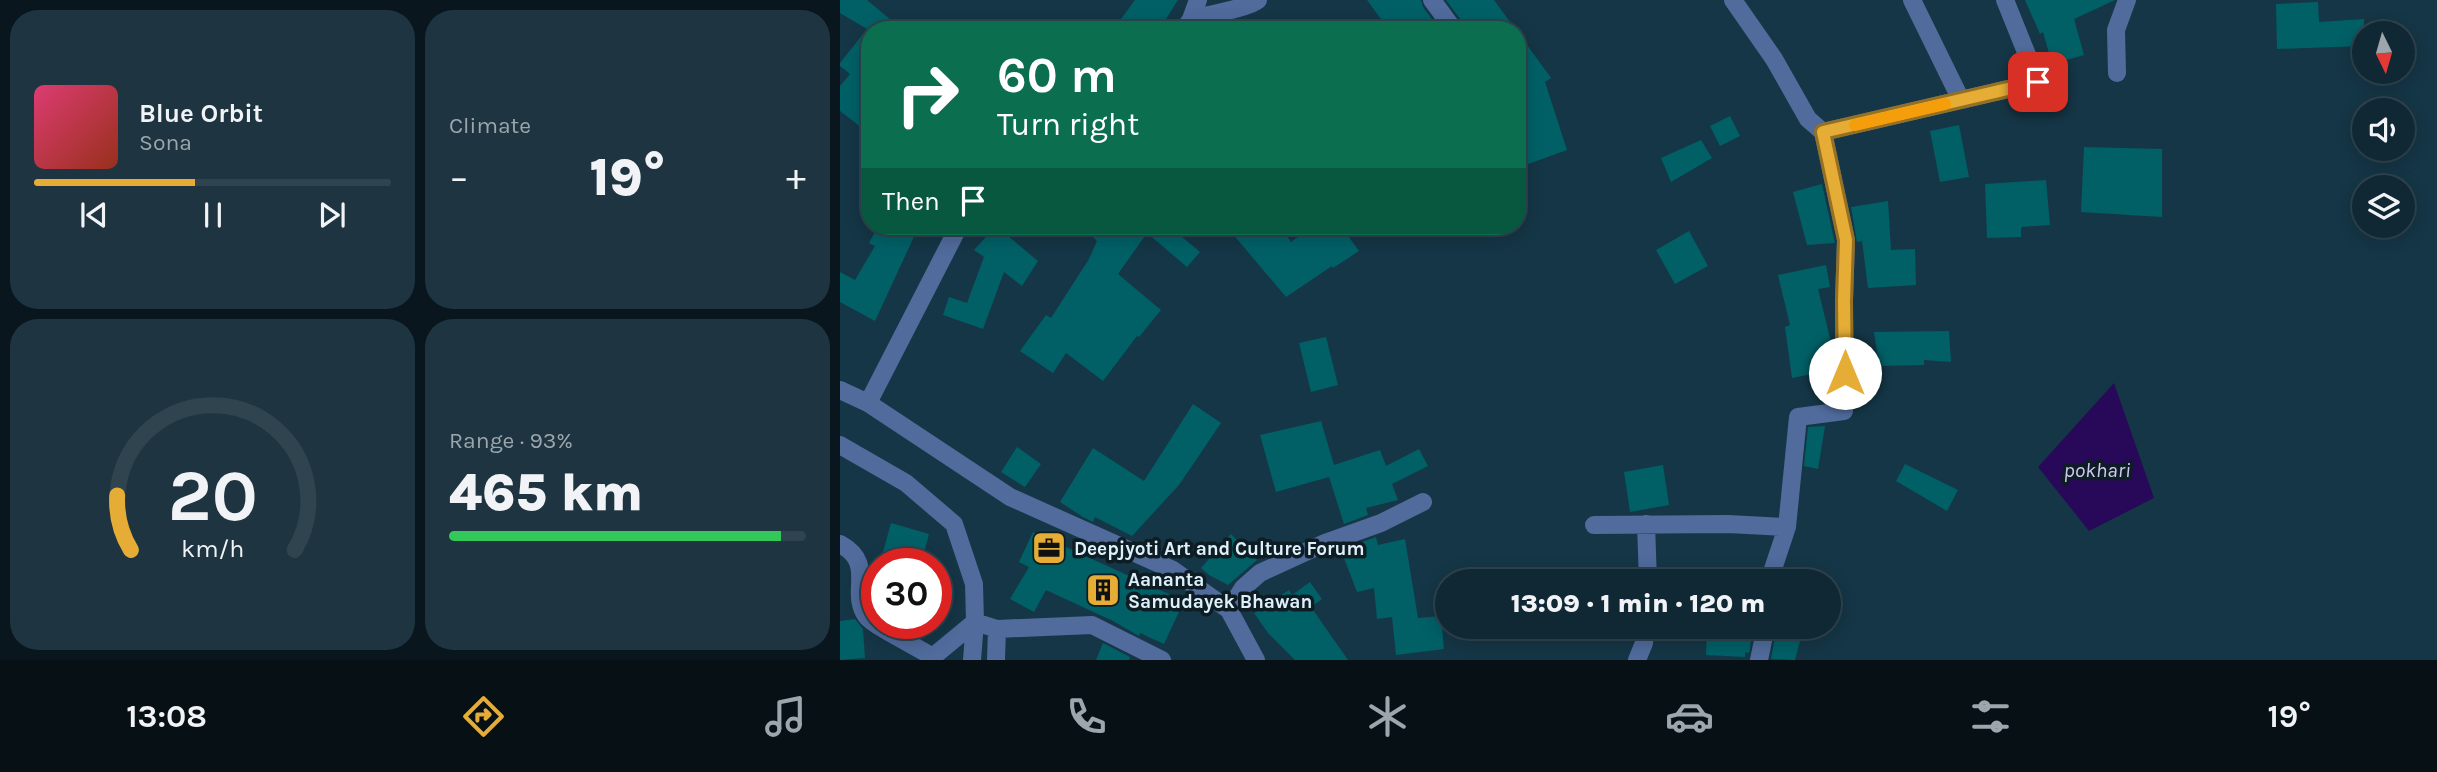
<!DOCTYPE html>
<meta charset="utf-8">
<style>
body{margin:0;font-family:Karla,sans-serif;background:#1e3440;color:#f1f3f6;height:100vh;display:flex;flex-direction:column;font-size:26px;white-space:nowrap}
*{box-sizing:border-box;margin:0}
p{font-size:23px;color:#9ca6ac}
.icon{flex:none;width:38px;height:38px;fill:none;stroke:currentColor;stroke-width:2;stroke-linecap:round;stroke-linejoin:round}
.map{position:relative;flex:1;overflow:hidden}
.sheet{display:flex;flex-direction:column;gap:10px;padding:10px;background:#09161d;width:840px}
.sheet>*{flex:none}
.guide{position:absolute;left:21px;top:21px;width:665px;height:214px;border-radius:28px;box-shadow:0 4px 18px #0003,0 0 0 2px #30444f;background:#0b6e4f;color:#fff;overflow:hidden}
.needle{width:46px;rotate:175deg}
.tools{position:absolute;left:1512px;top:21px;display:grid;gap:14px}
.tools a{display:grid;place-items:center;width:63px;height:63px;border-radius:50%;background:#102834;box-shadow:0 4px 18px #0003,0 0 0 2px #30444f;font-size:35px}
.speed{position:absolute;left:21px;top:548px;display:flex;gap:14px;font-size:35px;font-weight:700;text-align:center}
.speed>*{display:grid;place-content:center;width:91px;height:91px;border-radius:50%;background:#102834;box-shadow:0 4px 18px #0003,0 0 0 2px #30444f;line-height:1}
.speed .limit{border:10px solid #d22;background:#fff;color:#111}
.pin{position:absolute;display:grid;place-items:center;width:60px;height:60px;color:#fff;margin:-30px;border-radius:14px;box-shadow:0 4px 10px #0006}
.me{position:absolute;width:77px;margin:-38px;rotate:0deg;stroke-linejoin:round;filter:drop-shadow(0 0 5px #0008)}
.turn{display:flex;align-items:center;gap:24px;height:147px;padding:0 21px;font-size:32px}
.turn .icon{width:91px;height:91px;stroke-width:2.5}
.turn b{display:block;font-size:49px;line-height:60px}
.then{display:flex;align-items:center;height:66px;padding:0 21px;background:#0003;gap:14px;font-size:26px}
.big{font-size:52px;font-weight:800;line-height:1.1}
.sheet .widget{flex:1;display:flex;flex-direction:column;justify-content:center;gap:10px;min-width:0;padding:0 24px;border-radius:28px;background:#1e3440}
.sheet .dial{align-items:center;gap:0}
.dial svg{height:182px;overflow:visible;fill:none;stroke:#30444f;stroke-width:7;stroke-linecap:round;text-anchor:middle}
.dial text{fill:#f1f3f6;stroke:none}
.song{display:flex;align-items:center;gap:21px}
.cover{width:84px;height:84px;border-radius:10px;background:linear-gradient(135deg,hsl(340 70% 55%),hsl(10 70% 35%))}
.played{height:7px;border-radius:4px;background:linear-gradient(90deg,#e5ad35 45%,#30444f 45%)}
.keys{display:flex;justify-content:space-around;direction:ltr}
.heat{display:flex;justify-content:space-between;align-items:center;font-size:38px;direction:ltr}
.charge{height:10px;border-radius:5px;background:linear-gradient(90deg,#34c759 93%,#30444f 0)}
.sheet .tiles{flex:1;display:grid;gap:10px;grid-template-columns:repeat(2,1fr)}
.trip{position:absolute;left:595px;top:569px;width:406px;height:70px;border-radius:35px;background:#102834;box-shadow:0 4px 18px #0003,0 0 0 2px #30444f;font-weight:800;line-height:70px;text-align:center}
.dock{display:flex;height:112px;justify-content:space-around;align-items:center;background:#061015;color:#9ca6ac}
.dock .icon{width:49px;height:49px}
.dock .active{color:#e5ad35}
.dock b{font-size:32px;color:#f1f3f6}
main{display:flex;flex:1;min-height:0}
.map>svg:first-child{display:block}
.water{fill:#280959}
.building{fill:#006066}
.lines{fill:none;stroke-linecap:round;stroke-linejoin:round}
.minor{stroke:#506b9c;stroke-width:18}
.route-casing{stroke:#957022;stroke-width:18}
.route{stroke:#e5ad35;stroke-width:12}
.slow{stroke:#f59e0b;stroke-width:12}
.labels{text-anchor:middle;stroke-width:7;stroke-linejoin:round;paint-order:stroke}
.poi-label{font-size:19px;font-weight:bold;fill:#def0fa;stroke:#0e1c23;text-anchor:start}
.water-label{font-size:21px;font-style:italic;fill:#d0c9f7;stroke:#0e1c23}
</style>
<main>
<section class="sheet">
<div class="tiles">
<div class="widget">
<div class="song"><i class="cover"></i><div><b>Blue Orbit</b><p>Sona</p></div></div>
<div class="played"></div>
<div class="keys"><svg class="icon" aria-label="previous" viewBox="0 0 24 24"><path d="M18 5L8 12l10 7zM5 5v14"/></svg><svg class="icon" aria-label="pause" viewBox="0 0 24 24"><path d="M8 5v14M16 5v14"/></svg><svg class="icon" aria-label="next" viewBox="0 0 24 24"><path d="M6 5l10 7-10 7zM19 5v14"/></svg></div>
</div>
<div class="widget"><p>Climate</p>
<div class="heat"><a>−</a><b class="big">19°</b><a>+</a></div>
</div>
<div class="widget dial"><svg viewBox="0 0 100 80">
<path d="M14 69A42 42 0 1 1 86 69"/>
<path d="M14 69A42 42 0 0 1 8 45" stroke="#e5ad35"/>
<text x="50" y="56" font-size="32" font-weight="700">20</text>
<text x="50" y="72" font-size="11">km/h</text>
</svg></div>
<div class="widget"><p>Range · 93%</p><b class="big">465 km</b><div class="charge"></div></div>
</div>
</section>
<div class="map">
<svg width="1597" height="660" viewBox="0 0 1597 660">
<rect width="100%" height="100%" fill="#153646"/>
<path class="water" d="M1274,383L1314,498L1249,531L1198,467Z"/>
<path class="building" d="M0,0H27L63,30H30V134L0,111V86L10,74L0,66V63L27,29L0,13Z
M295,0H338L319,30H273Z
M527,0H581L583,7L600,30H549Z
M606,0H654L676,30H625L623,23Z
M1185,0H1275L1234,19L1244,55L1212,64L1203,32L1200,34Z
M1478,2L1479,22L1524,19V46L1437,49L1436,4Z
M677,31L711,78L705,82L727,150L677,168Z
M890,116L900,136L880,146L870,126Z
M1119,125L1129,177L1100,182L1090,131Z
M861,140L872,158L831,182L821,158Z
M1244,147L1322,149V217L1241,212Z
M1206,180L1210,225L1181,227V237L1147,238L1145,184Z
M982,184L995,243L967,245L953,192Z
M1048,201L1051,250L1075,249L1076,285L1028,288L1022,241L1017,242L1011,207Z
M38,226H79L35,321L0,302V272L15,280L35,246L29,243Z
M156,226L198,261L182,286L164,272L143,329L103,315L109,297L127,303L144,257L134,250Z
M241,226H329L360,252L347,267L307,233L278,274L321,310L299,337L297,336L263,381L226,353L213,373L180,351L206,315L211,318L249,259L257,241Z
M386,226H440L451,242L472,226H501L519,251L493,268L492,266L446,297Z
M849,231L868,266L835,284L816,250Z
M986,265L990,287L978,289L993,350V370L952,378L945,327L950,325L938,275Z
M1109,331L1111,362L1084,360V365L1039,366L1034,332Z
M486,337L498,385L471,392L459,343Z
M353,404L381,423L339,485L292,536L255,517L253,522L243,517L220,502L253,448L304,481Z
M481,421L494,465L540,450L546,466L579,449L588,466L552,484L558,500L526,508L528,515L504,524L489,477L436,492L420,435Z
M985,426L978,469L964,466L968,427Z
M177,447L201,464L185,487L161,472Z
M1065,464L1118,490L1107,511L1056,481Z
M823,465L829,505L790,512L784,472Z
M51,523L89,534L81,564H43V552Z
M193,532L344,601L324,644L300,633L299,636L273,621L206,590L194,612L170,599L189,567L179,562Z
M391,534L417,560L388,585L369,575L361,568Z
M536,537L538,545L565,539L578,618L601,616L604,649L556,655L552,617L537,619L534,588L517,592L502,553L513,551L511,546Z
M470,582L482,599L471,607L508,660H455L428,633L414,613L449,590L452,595Z
M15,619L23,629L25,658L0,660V621Z
M873,626H914L909,653L905,652V657L866,655L867,632H873Z
M937,626H964L955,660L931,659Z
M263,643L290,657L289,660H256Z"/>
<g class="lines">
<path class="minor" d="M592,0L614,30
M893,0L934,59L968,119L983,132L1198,82L1165,0
M1072,0L1121,100
M351,19C366,15 409,8 418,0
M344,30L351,19L358,0
M1277,73L1276,30L1287,0
M0,390L28,403L170,497L333,570L389,610L416,660
M28,403L119,226
M0,445L66,483L114,524L134,584L135,622L132,660
M806,524L808,581
M754,525L888,524L947,527
M0,544C37,564 8,592 27,617C34,626 81,649 93,657
M929,581L947,527L958,417L1004,411V301L1006,240L983,132
M389,610L403,588L420,573L485,543L541,523L583,502
M89,660L135,622L157,629L252,625L322,660
M156,660L157,629
M797,660L804,643L805,626
M919,660L926,626"/>
</g>
<g class="lines">
<g class="route-casing">
<path id="route" d="M1005,373L1004,301L1006,240L983,132L1198,82"/>
</g>
<use href="#route" class="route"/>
<path class="slow" d="M1015,125L1105,104"/>
</g>
<defs>
<g id="office-square" transform="scale(1.75)"><rect x="-9" y="-9" width="18" height="18" rx="4" fill="#e5ad35" stroke="#0e1c23"/><path d="M-6-3h4V-5.5h4V-3h4V5H-6ZM-1-4.5V-3h2v-1.5ZM-6 0V1H6V0Z" fill="#111"/></g>
<g id="building-square" transform="scale(1.75)"><rect x="-9" y="-9" width="18" height="18" rx="4" fill="#e5ad35" stroke="#0e1c23"/><path d="M-4-6H4V6H1V3H-1V6H-4ZM-2.5-4.3h1.7v1.8h-1.7ZM.8-4.3h1.7v1.8H.8ZM-2.5-1h1.7V.8h-1.7ZM.8-1h1.7V.8H.8Z" fill="#111"/></g>
</defs>
<g fill-rule="evenodd">
<use href="#office-square" x="209" y="548"/>
<use href="#building-square" x="263" y="590"/>
</g>
<g class="labels">
<g class="poi-label">
<text x="234" y="555">Deepjyoti Art and Culture Forum</text>
<text x="288" y="586">Aananta<tspan x="288" dy="22">Samudayek Bhawan</tspan></text>
</g>
<g class="water-label">
<text x="1257" y="477">pokhari</text>
</g>
</g>
</svg>
<div class="tools">
<a><svg class="needle" viewBox="-14 -14 28 28"><path d="M0-13l5 13h-10z" fill="#e53935"/><path d="M0 13l5-13h-10z" fill="#9ca6ac"/></svg></a>
<a><svg class="icon" aria-label="sound" viewBox="0 0 24 24"><path d="M4 9h4l5-4v14l-5-4H4zM17 9q2 3 0 6"/></svg></a>
<a><svg class="icon" aria-label="layers" viewBox="0 0 24 24"><path d="M12 4l9 5-9 5-9-5zM3 14l9 5 9-5"/></svg></a>
</div>
<div class="speed"><div class="limit">30</div></div>
<div class="pin" style="left:1198px;top:82px;background:#d93025"><svg class="icon" aria-label="arrive" viewBox="0 0 24 24"><path d="M6 21V4h12l-3 4 3 4H6"/></svg></div>
<svg class="me" style="left:1005px;top:373px" viewBox="-20 -20 40 40"><circle r="19" fill="#fff"/><path d="M0-13L10 11 0 6-10 11z" fill="#e5ad35"/></svg>
<div class="trip">13:09 · 1 min · 120 m</div>
<div class="guide">
<div class="turn"><svg class="icon" aria-label="right" viewBox="0 0 24 24"><path d="M7 20v-9h11M14 6l5 5-5 5"/></svg><div><b>60 m</b>Turn right</div></div>
<div class="then">Then<svg class="icon" aria-label="arrive" viewBox="0 0 24 24"><path d="M6 21V4h12l-3 4 3 4H6"/></svg></div>
</div>
</div>
</main>
<nav class="dock">
<b>13:08</b>
<svg class="icon active" aria-label="directions" viewBox="0 0 24 24"><path d="M12 3l9 9-9 9-9-9zM9 14v-3h6M13 9l2 2-2 2"/></svg>
<svg class="icon" aria-label="music" viewBox="0 0 24 24"><path d="M9 18V5l10-2v13"/><circle cx="6" cy="18" r="3"/><circle cx="16" cy="16" r="3"/></svg>
<svg class="icon" aria-label="phone" viewBox="0 0 24 24"><path d="M5 4h4l2 5-3 2q2 4 5 5l2-3 5 2v4C11 20 4 13 5 4z"/></svg>
<svg class="icon" aria-label="climate" viewBox="0 0 24 24"><path d="M12 3v18M4 7l16 10M4 17L20 7"/></svg>
<svg class="icon" aria-label="car" viewBox="0 0 24 24"><path d="M5 17H2v-5l4-1 3-4h7l3 4 3 1v5h-3M9 17h6M6 11h13"/><circle cx="7" cy="17" r="2"/><circle cx="17" cy="17" r="2"/></svg>
<svg class="icon" aria-label="filters" viewBox="0 0 24 24"><path d="M4 7h16M4 17h16"/><circle cx="9" cy="7" r="2"/><circle cx="15" cy="17" r="2"/></svg>
<b>19°</b>
</nav>
